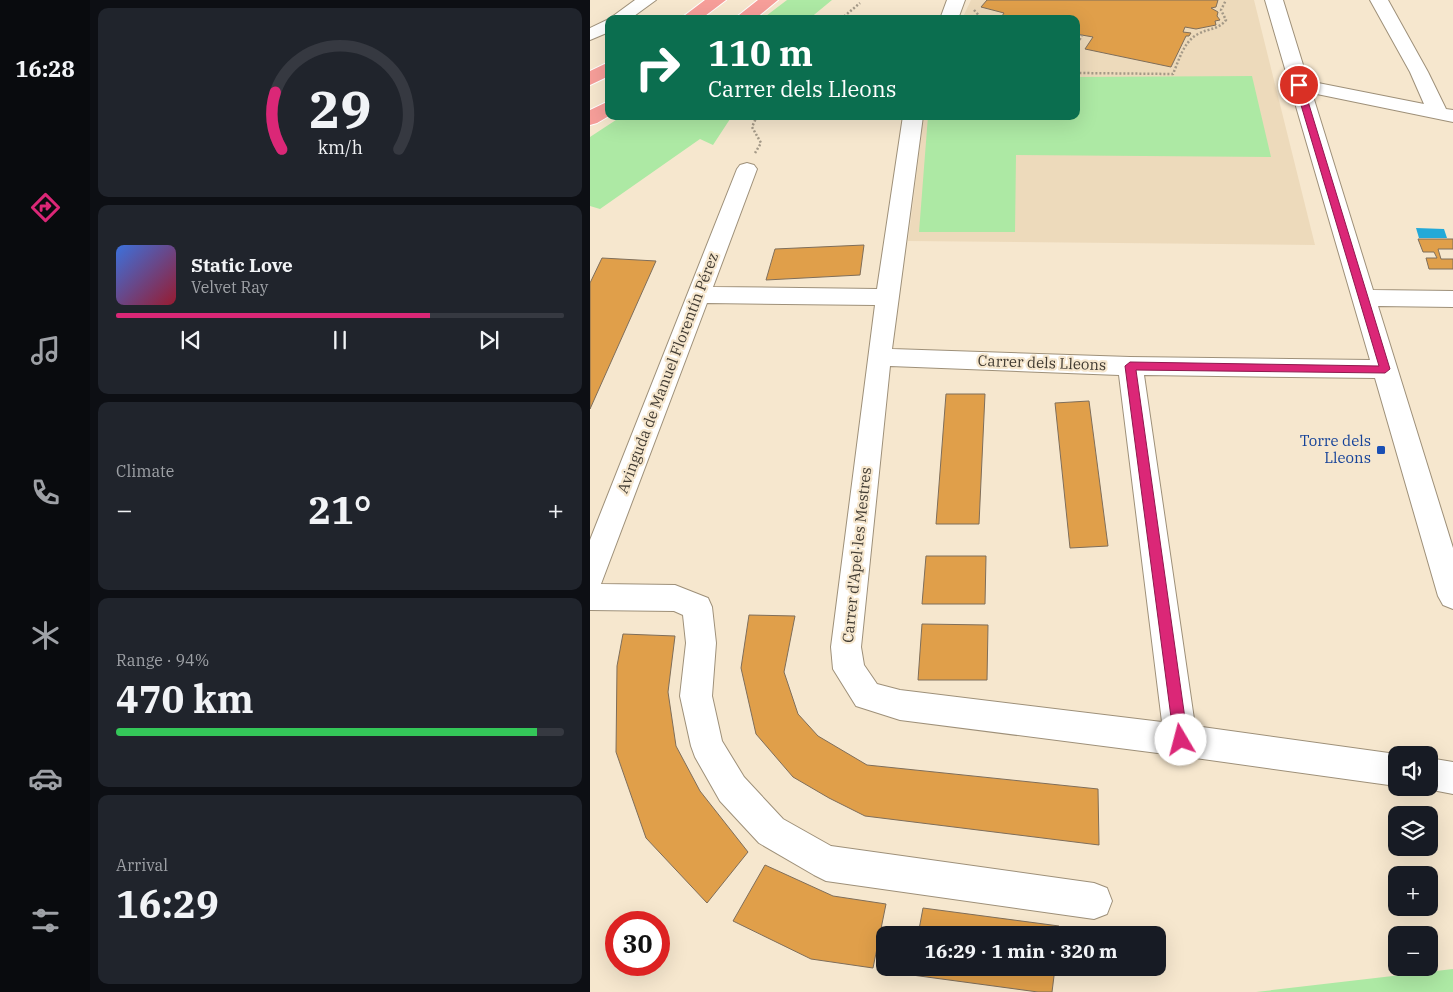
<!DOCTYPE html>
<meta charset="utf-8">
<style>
body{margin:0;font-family:"IBM Plex Serif",serif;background:#20242c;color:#f1f3f6;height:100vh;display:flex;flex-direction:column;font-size:19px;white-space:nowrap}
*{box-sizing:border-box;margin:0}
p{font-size:16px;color:#9ea1a6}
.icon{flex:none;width:28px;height:28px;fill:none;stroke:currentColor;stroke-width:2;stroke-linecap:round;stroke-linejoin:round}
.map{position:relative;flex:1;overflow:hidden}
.drawer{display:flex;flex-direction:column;gap:8px;padding:8px;background:#0d0f14;width:500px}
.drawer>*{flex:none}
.top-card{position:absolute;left:15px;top:15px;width:475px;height:105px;border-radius:10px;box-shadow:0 5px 20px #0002;background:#0b6e4f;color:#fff;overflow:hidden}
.fabs{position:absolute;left:798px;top:746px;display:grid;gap:10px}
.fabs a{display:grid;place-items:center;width:50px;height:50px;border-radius:10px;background:#171b24;box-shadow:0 5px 20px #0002;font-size:25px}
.speed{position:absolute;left:15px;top:911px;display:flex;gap:10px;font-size:25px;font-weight:700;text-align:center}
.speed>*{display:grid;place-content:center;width:65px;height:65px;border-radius:50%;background:#171b24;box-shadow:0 5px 20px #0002;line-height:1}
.speed .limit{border:8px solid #d22;background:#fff;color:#111}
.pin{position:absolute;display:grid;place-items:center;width:42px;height:42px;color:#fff;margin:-21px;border:2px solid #fff;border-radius:50%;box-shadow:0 1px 5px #0007}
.me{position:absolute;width:55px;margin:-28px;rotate:352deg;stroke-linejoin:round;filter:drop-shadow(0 0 4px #0008)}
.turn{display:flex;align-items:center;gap:18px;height:105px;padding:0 20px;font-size:22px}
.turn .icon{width:65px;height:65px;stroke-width:2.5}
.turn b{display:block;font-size:35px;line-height:42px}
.big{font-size:38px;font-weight:700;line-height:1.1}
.drawer .tile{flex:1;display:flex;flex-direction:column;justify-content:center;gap:8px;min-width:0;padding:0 18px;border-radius:10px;background:#20242c}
.drawer .dial{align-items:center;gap:0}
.dial svg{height:130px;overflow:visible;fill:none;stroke:#363941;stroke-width:7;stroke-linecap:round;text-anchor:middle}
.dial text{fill:#f1f3f6;stroke:none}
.song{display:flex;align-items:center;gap:15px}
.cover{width:60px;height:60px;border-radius:8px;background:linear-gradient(135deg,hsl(220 70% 55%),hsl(350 70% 35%))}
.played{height:5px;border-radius:2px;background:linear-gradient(90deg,#db2777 70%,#363941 70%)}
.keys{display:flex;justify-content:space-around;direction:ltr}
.heat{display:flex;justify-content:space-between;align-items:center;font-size:28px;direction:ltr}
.charge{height:8px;border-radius:4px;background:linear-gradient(90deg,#34c759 94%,#363941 0)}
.trip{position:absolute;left:286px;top:926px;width:290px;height:50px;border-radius:10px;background:#171b24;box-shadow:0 5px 20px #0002;font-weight:700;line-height:50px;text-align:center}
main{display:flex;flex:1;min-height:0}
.tab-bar{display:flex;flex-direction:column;width:90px;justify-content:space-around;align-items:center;background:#090b0e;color:#9ea1a6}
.tab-bar .icon{width:35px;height:35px}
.tab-bar .active{color:#db2777}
.tab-bar b{font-size:22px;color:#f1f3f6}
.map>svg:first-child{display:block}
.built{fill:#eddabb}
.green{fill:#ade9a4}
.water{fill:#23a9d8}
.building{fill:#e09f4a;stroke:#7f6e5a}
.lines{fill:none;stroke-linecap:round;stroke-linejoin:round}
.minor-casing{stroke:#9e9079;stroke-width:2}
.highway-casing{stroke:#fff;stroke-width:2}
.path{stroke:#a49987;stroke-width:2.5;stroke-dasharray:2 2;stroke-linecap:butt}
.minor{fill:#fff;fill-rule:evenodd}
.highway{fill:#f69e99;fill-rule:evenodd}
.route{fill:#db2777;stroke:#8e194d}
.transit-dot{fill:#1a4fb4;stroke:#f6e7ce;stroke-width:2}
.labels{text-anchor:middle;stroke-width:4.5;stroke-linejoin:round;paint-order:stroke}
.street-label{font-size:15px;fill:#413b32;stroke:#f6e7ce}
.transit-label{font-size:15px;fill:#164399;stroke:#f6e7ce;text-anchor:end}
</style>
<main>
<nav class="tab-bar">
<b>16:28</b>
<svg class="icon active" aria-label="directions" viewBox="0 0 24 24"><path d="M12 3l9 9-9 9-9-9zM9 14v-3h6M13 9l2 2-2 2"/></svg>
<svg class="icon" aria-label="music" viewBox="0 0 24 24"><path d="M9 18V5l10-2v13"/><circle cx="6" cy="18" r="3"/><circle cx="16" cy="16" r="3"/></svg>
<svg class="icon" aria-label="phone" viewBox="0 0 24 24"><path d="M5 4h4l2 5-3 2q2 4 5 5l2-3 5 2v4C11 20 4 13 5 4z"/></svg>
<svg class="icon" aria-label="climate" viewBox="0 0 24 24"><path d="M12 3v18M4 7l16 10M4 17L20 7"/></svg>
<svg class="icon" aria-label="car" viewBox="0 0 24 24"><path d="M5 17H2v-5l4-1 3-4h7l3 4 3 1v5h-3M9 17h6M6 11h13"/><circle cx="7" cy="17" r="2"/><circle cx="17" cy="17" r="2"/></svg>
<svg class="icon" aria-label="filters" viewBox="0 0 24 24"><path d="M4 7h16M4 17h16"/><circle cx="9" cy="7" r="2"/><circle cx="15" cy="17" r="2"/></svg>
</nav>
<section class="drawer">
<div class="tile dial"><svg viewBox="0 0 100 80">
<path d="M14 69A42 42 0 1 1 86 69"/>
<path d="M14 69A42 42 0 0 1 10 34" stroke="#db2777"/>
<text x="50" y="56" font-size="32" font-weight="700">29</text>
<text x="50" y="72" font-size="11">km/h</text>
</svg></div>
<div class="tile">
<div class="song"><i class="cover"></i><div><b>Static Love</b><p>Velvet Ray</p></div></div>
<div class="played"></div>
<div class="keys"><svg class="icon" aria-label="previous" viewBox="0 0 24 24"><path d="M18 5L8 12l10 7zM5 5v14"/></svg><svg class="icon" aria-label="pause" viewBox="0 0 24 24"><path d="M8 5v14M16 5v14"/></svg><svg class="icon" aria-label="next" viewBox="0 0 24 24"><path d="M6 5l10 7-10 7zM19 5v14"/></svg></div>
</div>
<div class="tile"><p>Climate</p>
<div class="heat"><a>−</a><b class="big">21°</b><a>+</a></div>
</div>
<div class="tile"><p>Range · 94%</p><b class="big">470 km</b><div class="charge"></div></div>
<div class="tile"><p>Arrival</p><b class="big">16:29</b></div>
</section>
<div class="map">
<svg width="863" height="992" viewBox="0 0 863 992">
<rect width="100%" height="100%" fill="#f6e7ce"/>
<path class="built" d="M381,0H664L725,245L318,241L334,116H486V19H372Z"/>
<path class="green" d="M197,0H242L219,19H172Z
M662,76L681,157L426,155L425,232H329L338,116H486V77Z
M32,116H142L123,145L110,139L10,209L0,206V137Z
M863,969V992H666Z"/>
<path class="water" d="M826,228L854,229L857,238H829Z"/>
<path class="building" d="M397,0H628L626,7L621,8L628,12L627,16L630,20L625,21L626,25L606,29L595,27L593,32L601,33L599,36H596L581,67L495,49L503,37L486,34V19H410L414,13L391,7Z
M828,239H863V249H848L851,259H863V269H839L836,258H847L844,252H833Z
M274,245L270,275L176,280L185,249Z
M12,258L66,261L0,409V283Z
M356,394H395L389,524H346Z
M499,401L518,546L480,548L465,403Z
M336,556H396L395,604H332Z
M159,615L205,616L194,672L208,714L228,736L277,765L508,789L509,845L275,816L239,798L203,777L166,734L151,668Z
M332,624L398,625L397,680H328Z
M33,634L85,636L78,692L86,746L110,791L158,852L117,903L56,838L26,752L27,666Z
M175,865L243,896L296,904L283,968L221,959L143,921Z
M333,908L469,926L468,935H328Z
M323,968H465L462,992H448L322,975Z"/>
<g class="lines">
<g class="minor-casing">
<path id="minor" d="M45,0H66L40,19H19Z
M357,0H375L368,19H350Z
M675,0H693L718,81L834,104L820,72L780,0H798L838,72L856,109L863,110V122L722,93L783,290L863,291V307L788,306L863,548V609L853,605L848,596L785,378L554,375L605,726L806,754L809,755H806V786L591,756L310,720L266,706L243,669L241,647L285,305L117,303L11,584L85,585L118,598L122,607L126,643L122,696L132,741L154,777L193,819L241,846L504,883L517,888L522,901L517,914L504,919L236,881L224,875L169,843L130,801L105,757L101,746L90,696L96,643L93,615L84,611L0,610V540L147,169L150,165L157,163L164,165L167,169L123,287L287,289L313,116H333L302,349L540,357L780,360ZM300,366L529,375L572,722L310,690L287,684L274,665L271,647Z
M19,19V32L0,40V28Z
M839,758L863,762V794L832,788H839Z"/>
</g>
<g class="highway-casing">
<path id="highway" d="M115,0H136L111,19H90Z
M168,0H188L165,19H144Z
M19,62V76L0,85V71Z
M19,101V116L7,123L0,125V110Z"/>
</g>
<path class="path" d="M384,10L392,19
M251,19L270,3
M486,47L492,35
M486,71L489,73L583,74C589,60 594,41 608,34C619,28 628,30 636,20L631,10L636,0
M165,153L171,143L162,127L167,116"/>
<use href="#minor" class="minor"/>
<use href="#highway" class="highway"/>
</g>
<path class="route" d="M709,83L713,85L800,369L795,373L546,370L598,740L596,744L591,746L586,744L584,740L535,366L540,362L789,366L705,85Z"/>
<rect class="transit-dot" x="786" y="445" width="10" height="10" rx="2.5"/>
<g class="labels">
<g class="street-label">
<text transform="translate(452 363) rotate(2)" y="5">Carrer dels Lleons</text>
<text transform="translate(78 373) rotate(-69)" y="5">Avinguda de Manuel Florentín Pérez</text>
<text transform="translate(267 555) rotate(-84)" y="5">Carrer d'Apel·les Mestres</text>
</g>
<g class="transit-label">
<text x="781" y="446">Torre dels<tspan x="781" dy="17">Lleons</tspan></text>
</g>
</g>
</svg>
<div class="fabs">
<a><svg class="icon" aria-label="sound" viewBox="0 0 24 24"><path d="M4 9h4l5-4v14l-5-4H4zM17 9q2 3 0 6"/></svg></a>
<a><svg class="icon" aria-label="layers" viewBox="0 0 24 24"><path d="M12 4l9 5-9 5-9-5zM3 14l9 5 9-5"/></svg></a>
<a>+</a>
<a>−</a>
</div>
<div class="speed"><div class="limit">30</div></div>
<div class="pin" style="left:709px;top:85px;background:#d93025"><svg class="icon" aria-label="arrive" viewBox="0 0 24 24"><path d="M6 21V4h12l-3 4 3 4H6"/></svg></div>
<svg class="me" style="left:591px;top:740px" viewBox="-20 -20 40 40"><circle r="19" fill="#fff"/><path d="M0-13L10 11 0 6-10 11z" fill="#db2777"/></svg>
<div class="trip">16:29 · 1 min · 320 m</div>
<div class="top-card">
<div class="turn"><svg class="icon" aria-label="right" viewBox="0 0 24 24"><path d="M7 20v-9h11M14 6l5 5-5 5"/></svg><div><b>110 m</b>Carrer dels Lleons</div></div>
</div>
</div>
</main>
